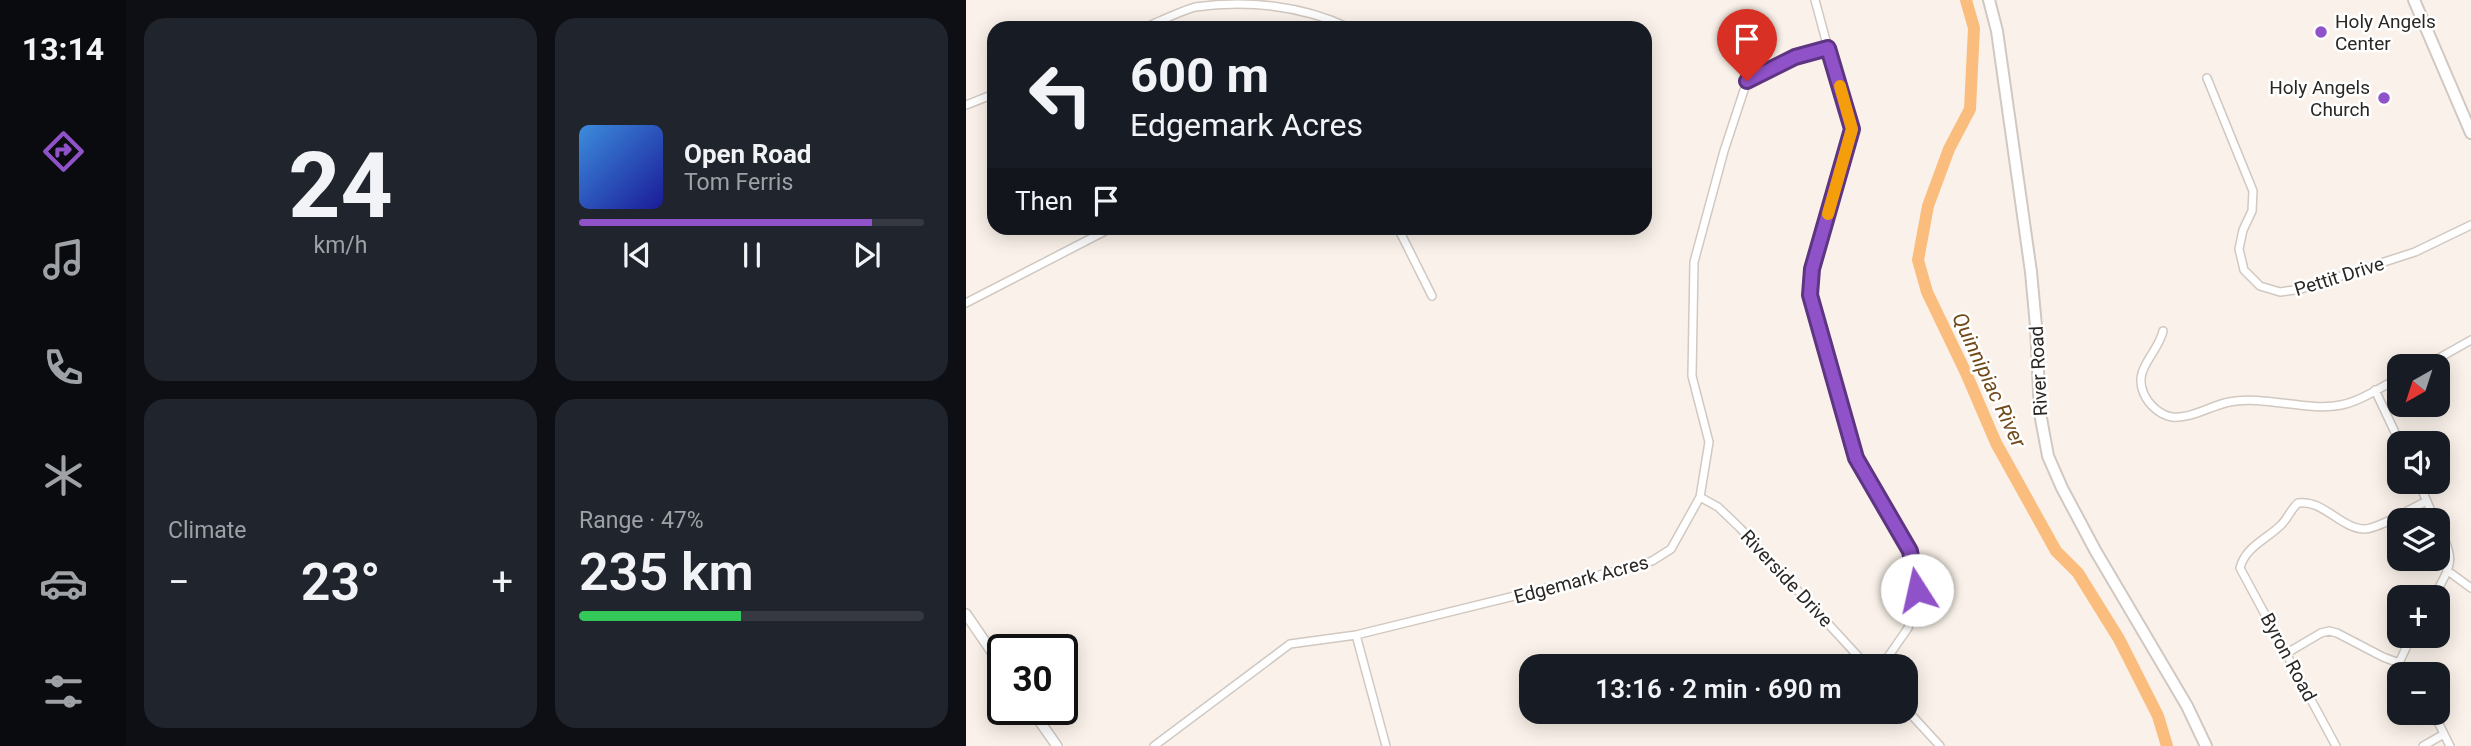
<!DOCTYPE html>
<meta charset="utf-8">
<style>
body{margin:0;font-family:Roboto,sans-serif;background:#20242c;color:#f1f3f6;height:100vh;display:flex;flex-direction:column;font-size:26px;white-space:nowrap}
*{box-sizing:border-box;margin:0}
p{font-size:23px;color:#9ea1a6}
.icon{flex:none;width:38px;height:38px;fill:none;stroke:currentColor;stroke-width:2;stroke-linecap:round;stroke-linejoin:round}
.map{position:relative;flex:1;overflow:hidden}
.drawer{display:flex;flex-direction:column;gap:18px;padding:18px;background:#0d0f14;width:840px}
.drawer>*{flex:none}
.top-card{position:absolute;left:21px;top:21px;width:665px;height:214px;border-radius:21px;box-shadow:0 4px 18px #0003;background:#171b24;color:#f1f3f6;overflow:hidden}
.needle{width:46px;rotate:219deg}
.tools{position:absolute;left:1421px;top:354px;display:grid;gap:14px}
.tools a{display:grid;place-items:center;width:63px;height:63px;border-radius:14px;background:#171b24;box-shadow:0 4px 18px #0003;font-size:35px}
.speed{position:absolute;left:21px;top:634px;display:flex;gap:14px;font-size:35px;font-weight:700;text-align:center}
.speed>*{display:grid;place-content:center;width:91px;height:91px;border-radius:50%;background:#171b24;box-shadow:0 4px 18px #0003;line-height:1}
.speed .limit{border:4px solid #111;border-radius:10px;background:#fff;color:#111}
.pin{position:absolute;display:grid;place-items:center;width:60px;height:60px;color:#fff;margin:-72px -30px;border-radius:50% 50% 50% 0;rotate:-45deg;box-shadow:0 0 7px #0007}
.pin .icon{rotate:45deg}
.me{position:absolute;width:77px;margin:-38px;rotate:350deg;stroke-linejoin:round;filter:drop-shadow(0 0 5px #0008)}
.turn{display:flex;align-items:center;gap:24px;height:147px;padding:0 28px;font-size:32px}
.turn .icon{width:91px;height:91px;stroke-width:2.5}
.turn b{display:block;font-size:49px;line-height:60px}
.then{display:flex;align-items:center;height:66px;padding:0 28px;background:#0003;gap:14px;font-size:26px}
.big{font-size:52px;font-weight:600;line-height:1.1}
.drawer .widget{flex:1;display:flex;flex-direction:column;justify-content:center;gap:10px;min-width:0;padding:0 24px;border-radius:21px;background:#20242c}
.drawer .dial{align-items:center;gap:0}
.dial b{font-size:91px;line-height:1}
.song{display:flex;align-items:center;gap:21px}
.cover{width:84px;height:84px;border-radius:10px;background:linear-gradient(135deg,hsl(210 70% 55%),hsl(240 70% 35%))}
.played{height:7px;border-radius:4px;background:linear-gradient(90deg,#9052c8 85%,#363941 85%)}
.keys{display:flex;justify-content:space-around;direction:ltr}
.heat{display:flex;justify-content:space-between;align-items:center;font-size:38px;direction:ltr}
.charge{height:10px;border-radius:5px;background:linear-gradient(90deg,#34c759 47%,#363941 0)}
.drawer .tiles{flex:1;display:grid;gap:18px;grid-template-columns:repeat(2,1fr)}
.trip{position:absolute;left:553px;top:654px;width:399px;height:70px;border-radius:21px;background:#171b24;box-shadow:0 4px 18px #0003;font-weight:600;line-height:70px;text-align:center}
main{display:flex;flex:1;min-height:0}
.tab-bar{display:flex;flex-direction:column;width:126px;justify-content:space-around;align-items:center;background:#090b0e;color:#9ea1a6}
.tab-bar .icon{width:49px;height:49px}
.tab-bar .current{color:#9052c8}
.tab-bar b{font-size:32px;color:#f1f3f6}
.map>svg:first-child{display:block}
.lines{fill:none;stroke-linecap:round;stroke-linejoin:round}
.river{stroke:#fbbd7d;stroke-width:12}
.minor-casing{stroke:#d0c8c1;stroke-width:10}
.tertiary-casing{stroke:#d0c8c1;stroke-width:12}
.secondary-casing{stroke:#d0c8c1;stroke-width:14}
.minor{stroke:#fff;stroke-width:7}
.tertiary{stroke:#fff;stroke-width:9}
.secondary{stroke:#fff;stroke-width:10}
.route-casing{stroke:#5e3582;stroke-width:18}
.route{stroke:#9052c8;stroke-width:12}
.slow{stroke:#f59e0b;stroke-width:12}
.poi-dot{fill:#9052c8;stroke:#fff;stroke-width:2.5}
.labels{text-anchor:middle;stroke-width:5;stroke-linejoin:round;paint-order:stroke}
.poi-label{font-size:19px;fill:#2a2724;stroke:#fff;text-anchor:start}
.street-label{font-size:19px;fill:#2a2724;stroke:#fff}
.water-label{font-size:21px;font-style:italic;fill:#714919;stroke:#fff}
</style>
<main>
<nav class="tab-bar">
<b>13:14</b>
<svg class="icon current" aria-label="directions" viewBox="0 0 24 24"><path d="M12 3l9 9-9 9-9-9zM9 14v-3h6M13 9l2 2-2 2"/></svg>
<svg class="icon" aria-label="music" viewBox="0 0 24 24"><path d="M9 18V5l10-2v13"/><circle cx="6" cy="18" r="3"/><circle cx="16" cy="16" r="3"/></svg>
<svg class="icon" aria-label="phone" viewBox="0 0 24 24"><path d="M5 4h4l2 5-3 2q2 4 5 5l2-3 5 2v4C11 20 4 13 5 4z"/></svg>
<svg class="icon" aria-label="climate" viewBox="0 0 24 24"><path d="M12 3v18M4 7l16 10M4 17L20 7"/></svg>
<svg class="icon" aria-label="car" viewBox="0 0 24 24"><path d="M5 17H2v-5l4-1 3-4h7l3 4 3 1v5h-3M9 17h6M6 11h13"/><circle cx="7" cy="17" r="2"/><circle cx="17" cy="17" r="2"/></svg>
<svg class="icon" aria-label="filters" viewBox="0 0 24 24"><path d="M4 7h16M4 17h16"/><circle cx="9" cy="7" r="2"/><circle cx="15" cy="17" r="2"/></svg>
</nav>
<section class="drawer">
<div class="tiles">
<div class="widget dial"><b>24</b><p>km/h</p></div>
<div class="widget">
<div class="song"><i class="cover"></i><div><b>Open Road</b><p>Tom Ferris</p></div></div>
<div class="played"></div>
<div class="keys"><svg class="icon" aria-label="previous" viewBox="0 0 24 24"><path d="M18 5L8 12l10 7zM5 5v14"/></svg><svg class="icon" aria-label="pause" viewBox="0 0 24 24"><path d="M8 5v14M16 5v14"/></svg><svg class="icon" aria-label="next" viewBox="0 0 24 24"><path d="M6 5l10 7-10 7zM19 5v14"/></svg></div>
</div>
<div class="widget"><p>Climate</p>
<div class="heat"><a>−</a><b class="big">23°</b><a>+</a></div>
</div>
<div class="widget"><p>Range · 47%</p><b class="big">235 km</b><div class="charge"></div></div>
</div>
</section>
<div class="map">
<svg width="1505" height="746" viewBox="0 0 1505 746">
<rect width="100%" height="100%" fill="#faf2ea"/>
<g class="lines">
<path class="river" d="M1000,0L1008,28L1004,109L983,149L962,206L952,260L961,292L1000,373L1030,443L1090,551L1112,573L1153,639L1192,716L1201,746"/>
<g class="minor-casing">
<path id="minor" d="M178,28C195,21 212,12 229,7C280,0 336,5 383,28
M862,48L886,129L846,269L844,295L890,458L944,551L951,590L942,628L915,667
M1241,78L1287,191L1286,211L1277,230L1273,249L1278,270L1294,286L1314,292L1335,289L1449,252L1505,225
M0,105L28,94
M432,228L466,296
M0,303L145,228
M1197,331C1192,354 1166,369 1178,394C1183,405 1194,415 1206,417C1225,419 1244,406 1263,402C1298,395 1342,412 1375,405C1395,401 1415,387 1433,378
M1459,366L1505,340
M1409,390L1434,443
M1452,481L1469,520
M734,497L752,507L774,528L902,667
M1482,571L1505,588
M1468,597C1487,561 1489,562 1472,525
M390,635L420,746
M1321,653L1355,633L1363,631L1371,633L1417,657L1433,663L1446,674
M1433,663L1446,635
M940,709L974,746
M1467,712L1484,746
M188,746L324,644L390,635L670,566L686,561L705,549L734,497L743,442L726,376L728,262L758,151L781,81L829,57L862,48L849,0
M1370,746L1274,568C1279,547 1301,539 1315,525C1322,518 1325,509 1332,503C1357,499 1375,529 1399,529C1415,528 1445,508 1461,501
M1457,746L1478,734"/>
</g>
<g class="tertiary-casing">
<path id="tertiary" d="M0,614L37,668
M65,709L91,746"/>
</g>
<g class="secondary-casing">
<path id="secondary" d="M1023,0L1031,31L1065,272L1070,326L1074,413L1082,456L1096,488L1129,550L1221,706L1240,746
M1448,0L1505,133"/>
</g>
<use href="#minor" class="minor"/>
<use href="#tertiary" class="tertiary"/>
<use href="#secondary" class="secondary"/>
</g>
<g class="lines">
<g class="route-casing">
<path id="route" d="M781,81L829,57L862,48L886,129L846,269L844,295L890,458L944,551L951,590"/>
</g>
<use href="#route" class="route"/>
<path class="slow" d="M862,214L886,129L874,86"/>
</g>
<g class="poi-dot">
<circle cx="1355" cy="32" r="7"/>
<circle cx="1418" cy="98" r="7"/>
</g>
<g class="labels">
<g class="poi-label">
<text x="1369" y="28">Holy Angels<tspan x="1369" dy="22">Center</tspan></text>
<text x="1404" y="94" text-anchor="end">Holy Angels<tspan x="1404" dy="22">Church</tspan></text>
</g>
<g class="street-label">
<text transform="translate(1373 276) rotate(-17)" y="7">Pettit Drive</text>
<text transform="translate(1072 371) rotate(-93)" y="7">River Road</text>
<text transform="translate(821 578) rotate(47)" y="7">Riverside Drive</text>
<text transform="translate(615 579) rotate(-15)" y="7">Edgemark Acres</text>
<text transform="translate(1323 657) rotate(62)" y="7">Byron Road</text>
</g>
<g class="water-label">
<text transform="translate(1023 380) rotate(65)" y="7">Quinnipiac River</text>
</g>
</g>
</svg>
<div class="tools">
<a><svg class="needle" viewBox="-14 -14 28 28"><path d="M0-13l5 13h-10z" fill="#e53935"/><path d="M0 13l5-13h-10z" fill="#9ea1a6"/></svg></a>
<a><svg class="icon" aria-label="sound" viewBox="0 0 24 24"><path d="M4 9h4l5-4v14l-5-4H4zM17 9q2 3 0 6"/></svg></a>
<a><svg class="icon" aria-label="layers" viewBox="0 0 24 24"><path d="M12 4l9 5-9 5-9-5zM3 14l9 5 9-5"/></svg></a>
<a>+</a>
<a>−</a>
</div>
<div class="speed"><div class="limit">30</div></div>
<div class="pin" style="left:781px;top:81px;background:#d93025"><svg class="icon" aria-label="arrive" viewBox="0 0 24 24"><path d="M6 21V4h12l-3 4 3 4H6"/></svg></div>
<svg class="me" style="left:951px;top:590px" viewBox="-20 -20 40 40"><circle r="19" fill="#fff"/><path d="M0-13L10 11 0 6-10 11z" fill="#9052c8"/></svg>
<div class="trip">13:16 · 2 min · 690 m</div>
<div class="top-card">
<div class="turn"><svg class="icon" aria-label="left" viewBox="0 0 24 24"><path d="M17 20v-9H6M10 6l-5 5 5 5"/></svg><div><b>600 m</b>Edgemark Acres</div></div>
<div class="then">Then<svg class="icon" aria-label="arrive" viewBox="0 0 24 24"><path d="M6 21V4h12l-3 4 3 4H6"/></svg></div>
</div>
</div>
</main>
